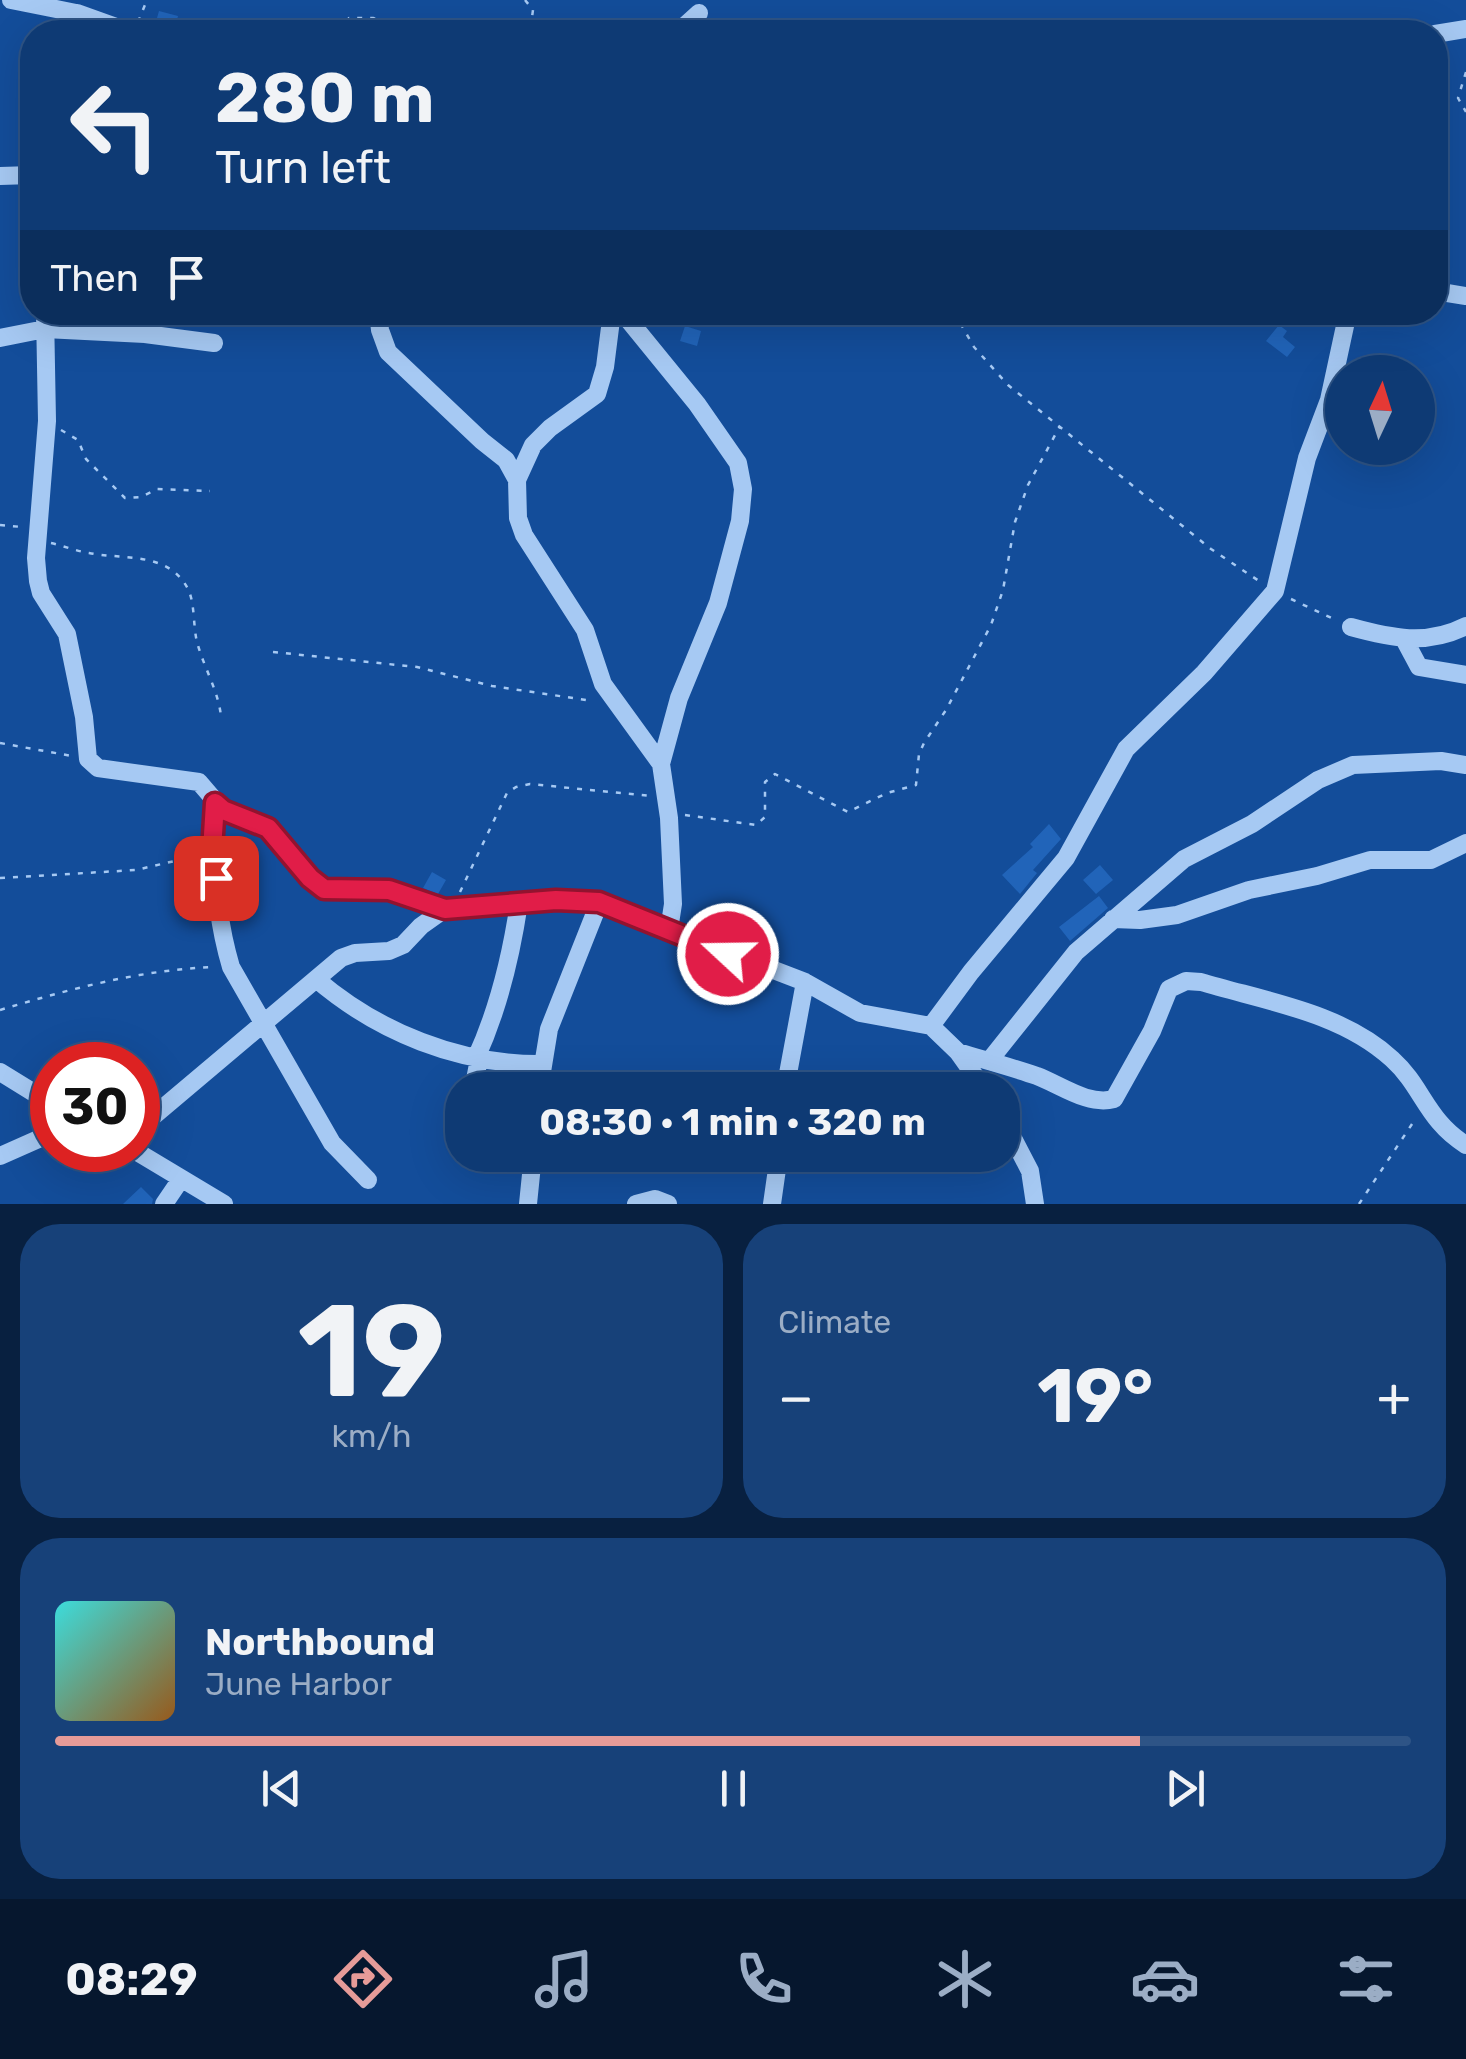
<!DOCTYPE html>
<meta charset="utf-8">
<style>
body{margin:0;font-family:Rubik,sans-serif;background:#174179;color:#f1f3f6;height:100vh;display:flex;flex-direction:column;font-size:38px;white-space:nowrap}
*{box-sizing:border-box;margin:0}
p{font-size:32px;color:#9badc5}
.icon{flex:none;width:55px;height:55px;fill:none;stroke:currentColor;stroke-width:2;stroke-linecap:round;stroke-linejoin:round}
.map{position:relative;height:1204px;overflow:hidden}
.panel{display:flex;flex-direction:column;gap:20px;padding:20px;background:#082040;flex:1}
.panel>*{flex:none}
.guide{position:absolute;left:20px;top:20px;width:1428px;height:305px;border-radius:40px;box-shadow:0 10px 40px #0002,0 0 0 2px #2e5486;background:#0e3a74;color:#f1f3f6;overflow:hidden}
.needle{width:65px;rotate:4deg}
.fabs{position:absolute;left:1325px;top:355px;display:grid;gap:20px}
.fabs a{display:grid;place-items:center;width:110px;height:110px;border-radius:50%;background:#0e3a74;box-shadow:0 10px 40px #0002,0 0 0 2px #2e5486;font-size:50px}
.speed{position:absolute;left:30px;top:1042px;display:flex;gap:20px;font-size:50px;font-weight:700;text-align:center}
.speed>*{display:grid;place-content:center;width:130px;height:130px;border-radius:50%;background:#0e3a74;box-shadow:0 10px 40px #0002,0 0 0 2px #2e5486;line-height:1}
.speed .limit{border:15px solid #d22;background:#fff;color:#111}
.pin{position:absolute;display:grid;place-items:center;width:85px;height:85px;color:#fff;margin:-42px;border-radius:20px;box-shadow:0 5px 15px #0006}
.me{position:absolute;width:110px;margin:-55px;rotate:291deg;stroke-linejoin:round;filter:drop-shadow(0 0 8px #0008)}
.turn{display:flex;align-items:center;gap:35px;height:210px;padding:0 30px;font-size:45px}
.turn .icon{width:130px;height:130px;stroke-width:2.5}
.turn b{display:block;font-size:70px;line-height:85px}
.then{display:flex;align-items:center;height:95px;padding:0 30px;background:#0003;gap:20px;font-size:38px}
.big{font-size:75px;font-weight:700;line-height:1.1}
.panel .card{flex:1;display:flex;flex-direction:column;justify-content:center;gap:15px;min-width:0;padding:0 35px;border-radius:40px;background:#174179}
.panel .dial{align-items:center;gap:0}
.dial b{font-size:130px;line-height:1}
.song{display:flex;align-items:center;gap:30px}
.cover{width:120px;height:120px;border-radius:15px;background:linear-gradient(135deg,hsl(180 70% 55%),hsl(30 70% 35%))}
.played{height:10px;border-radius:5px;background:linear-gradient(90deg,#e69b98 80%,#2e5486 80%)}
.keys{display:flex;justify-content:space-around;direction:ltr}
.heat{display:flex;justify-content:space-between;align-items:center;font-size:55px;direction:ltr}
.panel .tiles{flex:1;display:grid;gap:20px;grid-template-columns:1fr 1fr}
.card:last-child{grid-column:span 2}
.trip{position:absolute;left:445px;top:1072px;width:575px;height:100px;border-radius:40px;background:#0e3a74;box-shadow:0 10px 40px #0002,0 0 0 2px #2e5486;font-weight:700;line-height:100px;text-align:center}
.menu{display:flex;height:160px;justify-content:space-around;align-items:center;background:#06172e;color:#9badc5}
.menu .icon{width:70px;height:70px}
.menu .active{color:#e69b98}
.menu b{font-size:45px;color:#f1f3f6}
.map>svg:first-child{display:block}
.building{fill:#2164b9}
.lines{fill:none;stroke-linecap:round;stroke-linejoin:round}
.path{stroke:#a6c9f3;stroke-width:2.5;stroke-dasharray:5 8;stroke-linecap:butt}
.minor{stroke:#a6c9f3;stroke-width:18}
.route-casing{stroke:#92132f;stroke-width:25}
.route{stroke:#e11d48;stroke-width:18}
</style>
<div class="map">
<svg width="1466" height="1204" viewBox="0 0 1466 1204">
<rect width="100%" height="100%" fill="#134d9a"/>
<path class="building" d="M159,11L178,16L174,32H153Z
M1279,325L1287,331L1283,337L1295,347L1287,357L1266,341Z
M685,326L701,331L697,346L680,341Z
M1049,824L1061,839L1033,870L1037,873L1020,894L1002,875L1033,847L1030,844Z
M1100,865L1113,880L1096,894L1083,880Z
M432,872L446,880L438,894L423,888Z
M1099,896L1108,908L1070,941L1059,927Z
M141,1187L153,1199L152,1204H123Z"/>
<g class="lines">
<path class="path" d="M525,0L533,10L530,32
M138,22L147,0
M712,23L726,32
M338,32L349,18H373L415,32
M1466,72L1458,98L1466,112
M954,312L974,347L1008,385L1211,549L1262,583
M61,430L78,440L86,459L125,498L141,497L157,489L210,491
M0,525L22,527
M51,543C64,546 76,551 89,553C124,560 168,551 188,589C195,603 193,626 197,642C204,668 218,690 221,716
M1291,599L1338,621
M273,652L417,667L492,686L593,701
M0,743L72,756
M685,815L756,825L765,817V782L775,774L848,812L887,793L916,785L919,754L924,743L946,710L991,625L1003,590L1015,522L1028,485L1060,426
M0,878L136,870L196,856
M460,892L507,793L516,787L530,784L651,796
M0,1010C70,989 140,970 213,967
M1359,1204L1416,1118"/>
<path class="minor" d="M11,0L76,13L86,23L87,32
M77,13L130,32
M678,32L699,13
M1435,34L1466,29
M0,176L32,175
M1435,291L1466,296
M45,312L47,421L36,558L38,581L41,593L67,634L84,717L88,759L98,768L199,782L223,810L267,828L310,878L324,889L389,890L445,909
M378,312L380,330L388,352L482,441L506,460L517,480L518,518L524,535L585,630L603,684L661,764L669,818L673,904L669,930
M622,312L697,404L738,463L743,489L740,521L718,603L679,698L661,764
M0,338L45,329L145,334L214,343
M517,480L533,445L550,428L597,394L605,367L612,312
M1351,627C1391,638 1427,646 1466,626
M1404,639L1419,667L1466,675
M215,803C212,859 215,913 231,967L332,1143L368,1180
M1113,919L1140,920L1177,915L1249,890L1317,876L1370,860H1431L1466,843
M316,979C378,1032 459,1065 542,1064
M931,1026L971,972L1066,858L1126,749L1204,673L1275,591L1307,458L1329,400L1348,312
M958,1052C984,1060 1011,1067 1037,1076C1061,1085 1088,1106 1114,1099L1152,1031L1169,989L1186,981L1201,982C1264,1001 1341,1012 1392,1059C1423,1087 1426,1120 1466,1145
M476,1058C499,1008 511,957 519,903
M989,1061L1076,952L1184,859L1252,824L1318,780L1353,765L1441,761L1466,765
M0,1072L52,1104
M473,1090L479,1059
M539,1090L549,1029L599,903
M785,1090L805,982
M1002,1117L1030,1171L1035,1204
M138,1129L341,958L355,953L389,951L403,945L421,926L445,909L557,900L599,903L805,982L860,1013L931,1026L958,1052L985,1090
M134,1150L224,1204
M0,1156L52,1133
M164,1204L181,1179
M528,1204L533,1155
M636,1204L655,1199L668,1204
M772,1204L779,1155"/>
</g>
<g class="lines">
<g class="route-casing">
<path id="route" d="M216,878L212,850L215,803L223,810L268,828L310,878L324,889L389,890L445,909L556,900L599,902L728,954"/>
</g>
<use href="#route" class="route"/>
</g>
</svg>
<div class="fabs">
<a><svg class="needle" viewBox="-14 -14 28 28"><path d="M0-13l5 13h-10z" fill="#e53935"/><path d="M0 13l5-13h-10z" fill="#9badc5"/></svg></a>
</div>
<div class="speed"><div class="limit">30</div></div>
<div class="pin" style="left:216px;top:878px;background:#d93025"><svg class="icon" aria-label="arrive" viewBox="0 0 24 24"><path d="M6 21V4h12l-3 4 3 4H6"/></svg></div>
<svg class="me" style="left:728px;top:954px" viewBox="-20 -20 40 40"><circle r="17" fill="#e11d48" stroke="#fff" stroke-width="3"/><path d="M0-11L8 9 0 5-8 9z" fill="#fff"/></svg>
<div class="trip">08:30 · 1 min · 320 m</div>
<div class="guide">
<div class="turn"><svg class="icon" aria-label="left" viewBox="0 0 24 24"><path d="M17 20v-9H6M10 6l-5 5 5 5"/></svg><div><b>280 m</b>Turn left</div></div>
<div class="then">Then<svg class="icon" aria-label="arrive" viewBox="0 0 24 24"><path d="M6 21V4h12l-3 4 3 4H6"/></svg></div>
</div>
</div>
<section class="panel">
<div class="tiles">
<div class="card dial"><b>19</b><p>km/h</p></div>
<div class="card"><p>Climate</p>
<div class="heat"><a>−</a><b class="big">19°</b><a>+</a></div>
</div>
<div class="card">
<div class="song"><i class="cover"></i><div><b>Northbound</b><p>June Harbor</p></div></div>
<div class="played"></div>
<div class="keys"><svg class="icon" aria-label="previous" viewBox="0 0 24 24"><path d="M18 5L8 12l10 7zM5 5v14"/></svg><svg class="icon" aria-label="pause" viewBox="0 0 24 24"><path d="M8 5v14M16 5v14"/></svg><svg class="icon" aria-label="next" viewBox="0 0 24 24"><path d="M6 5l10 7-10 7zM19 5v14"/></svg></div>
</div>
</div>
</section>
<nav class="menu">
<b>08:29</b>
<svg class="icon active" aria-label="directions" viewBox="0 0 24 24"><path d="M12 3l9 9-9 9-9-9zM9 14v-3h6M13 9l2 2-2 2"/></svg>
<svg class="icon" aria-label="music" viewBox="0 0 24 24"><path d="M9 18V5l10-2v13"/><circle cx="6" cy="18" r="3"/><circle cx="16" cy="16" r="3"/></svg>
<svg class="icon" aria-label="phone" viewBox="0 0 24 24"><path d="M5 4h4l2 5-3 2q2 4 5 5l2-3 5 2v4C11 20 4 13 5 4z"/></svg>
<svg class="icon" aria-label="climate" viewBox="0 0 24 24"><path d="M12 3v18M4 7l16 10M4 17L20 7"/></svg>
<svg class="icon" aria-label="car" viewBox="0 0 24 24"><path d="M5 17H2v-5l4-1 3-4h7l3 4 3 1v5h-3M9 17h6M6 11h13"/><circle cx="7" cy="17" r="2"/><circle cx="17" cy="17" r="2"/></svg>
<svg class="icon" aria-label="filters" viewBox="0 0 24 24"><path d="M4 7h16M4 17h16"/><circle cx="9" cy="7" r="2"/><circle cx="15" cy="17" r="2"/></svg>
</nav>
